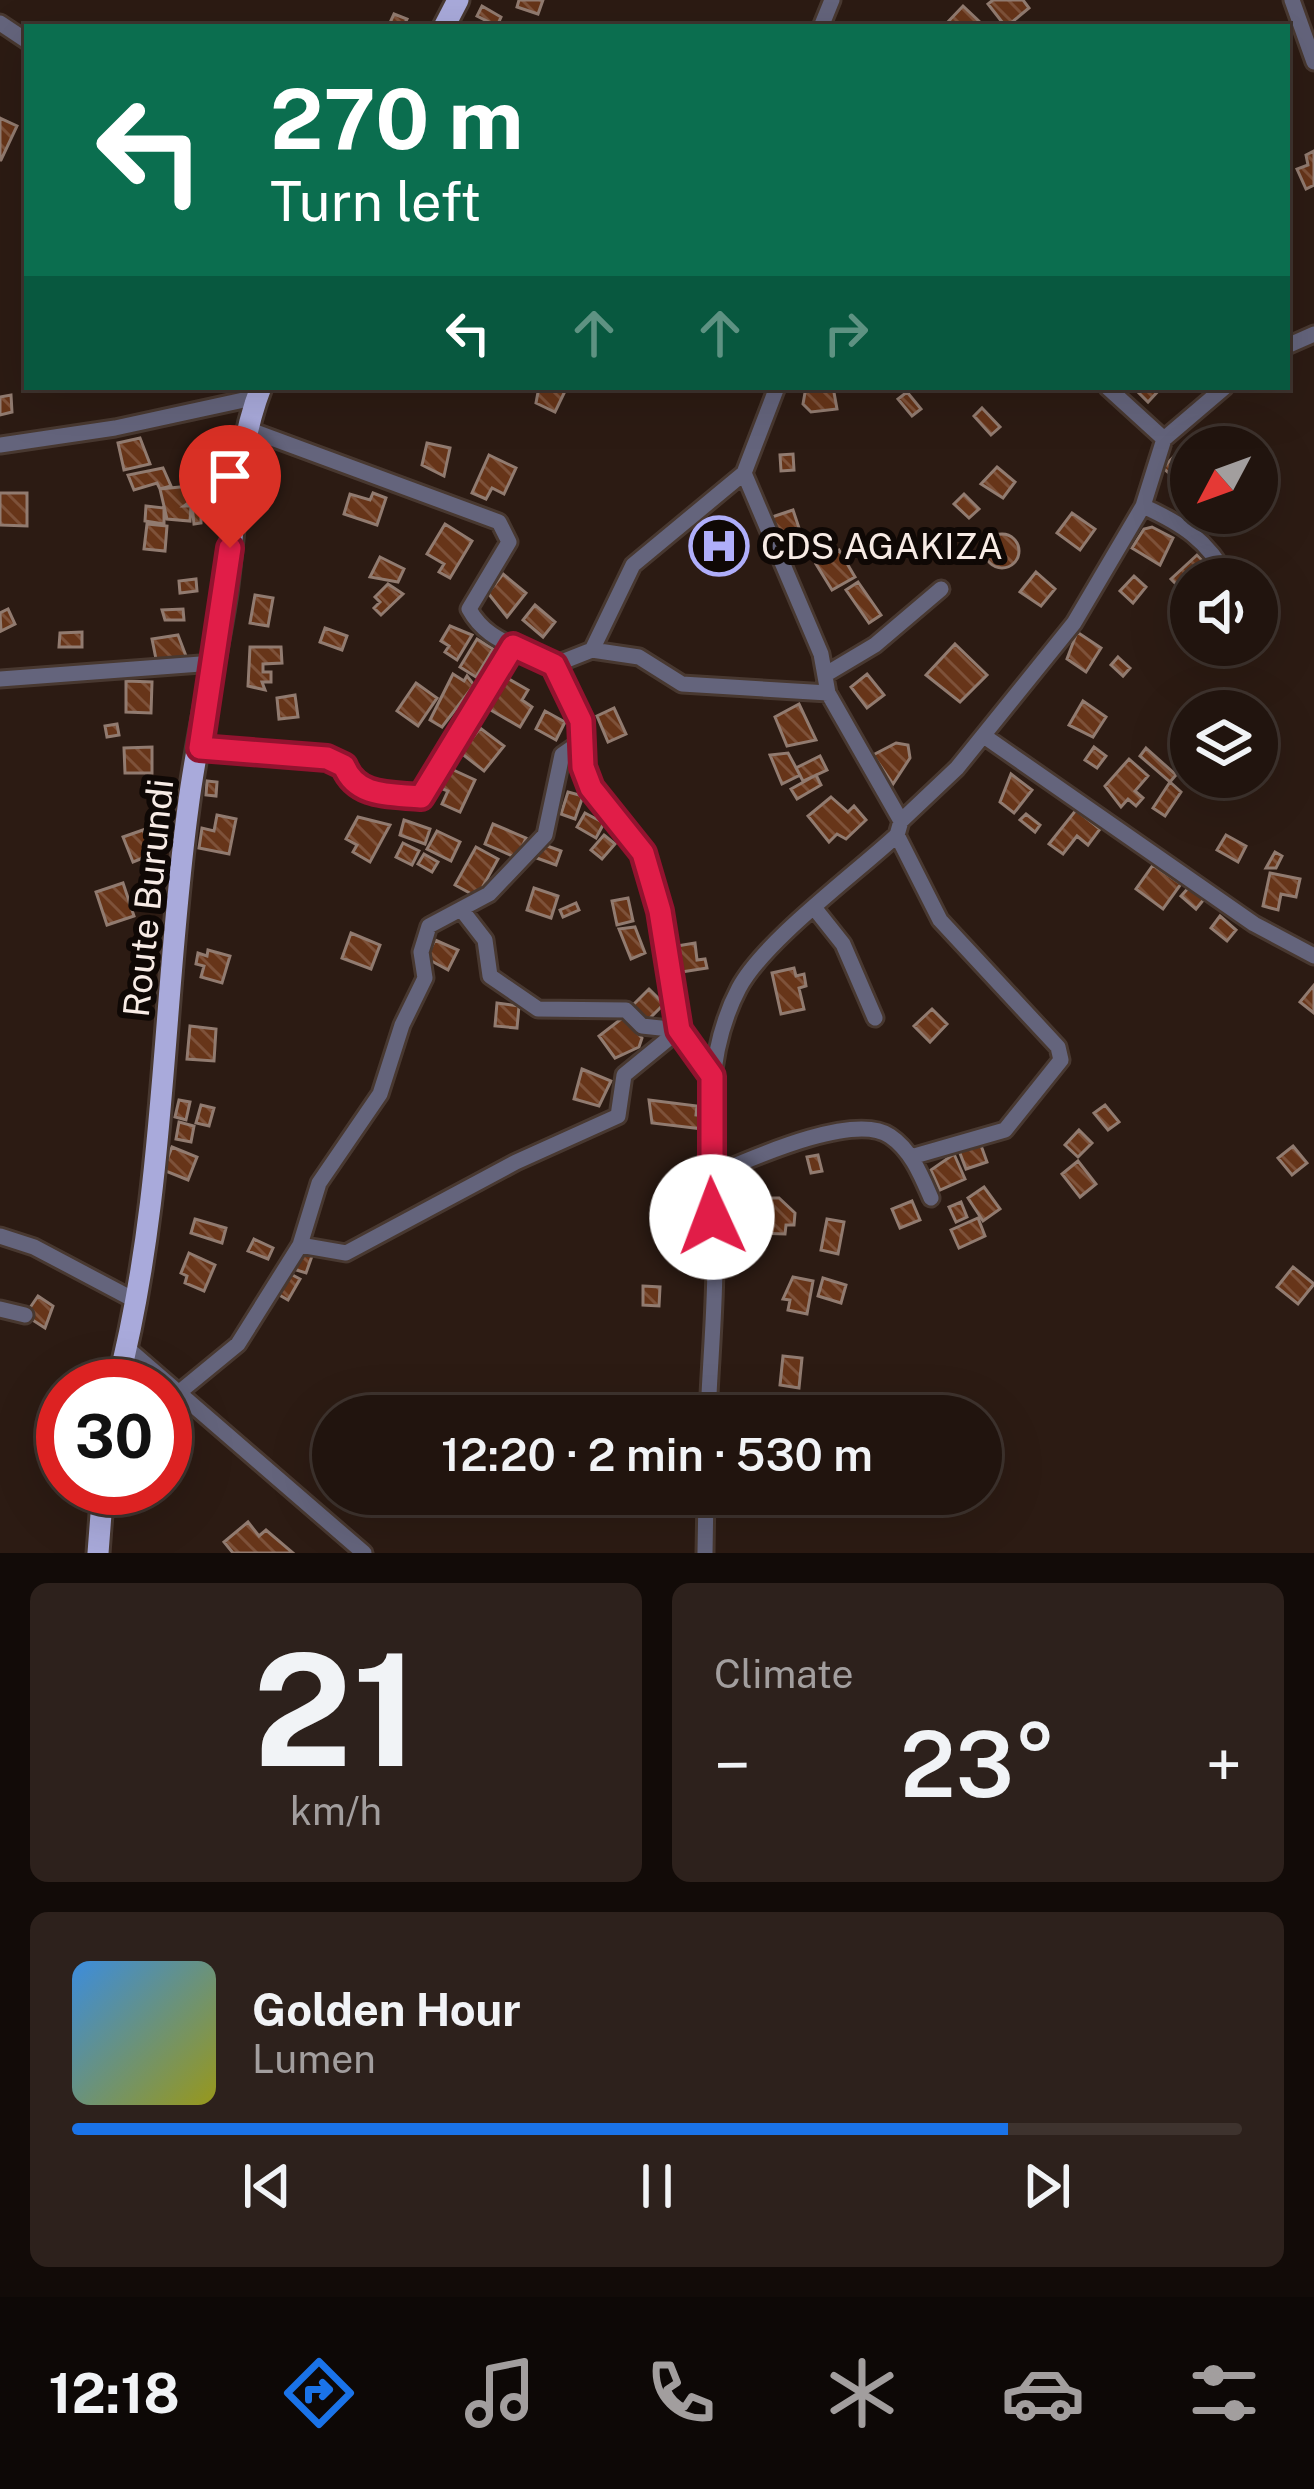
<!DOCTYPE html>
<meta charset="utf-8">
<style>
body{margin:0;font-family:"Public Sans",sans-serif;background:#2d211c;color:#f1f3f6;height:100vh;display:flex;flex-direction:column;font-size:45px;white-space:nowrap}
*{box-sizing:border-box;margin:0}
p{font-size:39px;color:#a29e9e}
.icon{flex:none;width:66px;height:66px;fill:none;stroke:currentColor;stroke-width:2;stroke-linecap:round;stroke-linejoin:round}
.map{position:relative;height:1553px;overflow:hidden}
.drawer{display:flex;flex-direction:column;gap:30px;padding:30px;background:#120b08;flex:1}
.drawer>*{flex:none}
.guide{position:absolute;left:24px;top:24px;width:1266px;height:366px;border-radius:0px;box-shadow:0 12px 48px #0002,0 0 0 3px #3e332e;background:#0b6e4f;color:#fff;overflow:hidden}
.needle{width:78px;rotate:229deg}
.fabs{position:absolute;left:1170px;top:426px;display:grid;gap:24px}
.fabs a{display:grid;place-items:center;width:108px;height:108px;border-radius:50%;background:#21140e;box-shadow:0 12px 48px #0002,0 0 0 3px #3e332e;font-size:60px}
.speed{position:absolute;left:36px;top:1359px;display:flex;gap:24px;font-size:60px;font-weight:700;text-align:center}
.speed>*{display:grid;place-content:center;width:156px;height:156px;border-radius:50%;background:#21140e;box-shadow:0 12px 48px #0002,0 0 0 3px #3e332e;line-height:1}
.speed .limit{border:18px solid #d22;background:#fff;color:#111}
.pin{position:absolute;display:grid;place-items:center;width:102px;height:102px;color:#fff;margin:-123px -51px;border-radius:50% 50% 50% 0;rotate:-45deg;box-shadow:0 0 12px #0007}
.pin .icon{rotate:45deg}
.me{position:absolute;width:132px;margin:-66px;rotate:358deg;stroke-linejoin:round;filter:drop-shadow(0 0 9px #0008)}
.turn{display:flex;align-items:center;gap:42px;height:252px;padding:0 48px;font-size:54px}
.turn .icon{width:156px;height:156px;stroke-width:2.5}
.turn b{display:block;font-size:84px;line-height:102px}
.lanes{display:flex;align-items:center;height:114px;padding:0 48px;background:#0003;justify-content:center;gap:60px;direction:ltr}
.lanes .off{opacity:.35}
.big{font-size:90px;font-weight:600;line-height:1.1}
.drawer .widget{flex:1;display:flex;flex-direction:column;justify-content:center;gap:18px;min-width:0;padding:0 42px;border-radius:18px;background:#2d211c}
.drawer .dial{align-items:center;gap:0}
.dial b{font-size:156px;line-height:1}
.song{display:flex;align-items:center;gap:36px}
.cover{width:144px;height:144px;border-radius:18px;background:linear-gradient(135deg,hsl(210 70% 55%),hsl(60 70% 35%))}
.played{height:12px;border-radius:6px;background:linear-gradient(90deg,#1a73e8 80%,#3e332e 80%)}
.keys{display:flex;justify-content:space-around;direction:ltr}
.heat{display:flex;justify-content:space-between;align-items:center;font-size:66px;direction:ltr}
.drawer .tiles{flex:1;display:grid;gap:30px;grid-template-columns:1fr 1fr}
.widget:last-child{grid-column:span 2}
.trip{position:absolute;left:312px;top:1395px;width:690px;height:120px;border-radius:60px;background:#21140e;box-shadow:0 12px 48px #0002,0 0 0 3px #3e332e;font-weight:600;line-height:120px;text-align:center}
.tab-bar{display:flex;height:192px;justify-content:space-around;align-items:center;background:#0d0806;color:#a29e9e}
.tab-bar .icon{width:84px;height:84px}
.tab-bar .active{color:#1a73e8}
.tab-bar b{font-size:54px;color:#f1f3f6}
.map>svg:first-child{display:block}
.building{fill:url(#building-back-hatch);stroke:#917b70;stroke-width:3}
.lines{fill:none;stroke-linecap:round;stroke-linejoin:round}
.minor-casing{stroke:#483830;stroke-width:21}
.major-casing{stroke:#483830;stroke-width:27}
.minor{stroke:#64647c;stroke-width:15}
.major{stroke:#a9aadb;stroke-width:21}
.route-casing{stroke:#92132f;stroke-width:30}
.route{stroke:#e11d48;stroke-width:21}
.labels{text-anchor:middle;stroke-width:12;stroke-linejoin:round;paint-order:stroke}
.poi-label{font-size:36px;fill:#f7ebe5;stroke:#0f0805;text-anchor:start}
.street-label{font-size:36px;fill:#f7ebe5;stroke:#0f0805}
</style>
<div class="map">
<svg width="1314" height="1553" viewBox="0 0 1314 1553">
<defs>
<pattern id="building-back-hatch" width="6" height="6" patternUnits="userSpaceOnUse" patternTransform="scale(3)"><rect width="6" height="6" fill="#673519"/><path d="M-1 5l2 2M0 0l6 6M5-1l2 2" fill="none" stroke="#7e523a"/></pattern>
</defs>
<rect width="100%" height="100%" fill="#2c1b13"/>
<path class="building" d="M519,0H543L538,14L517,7Z
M993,0H1023L1029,8L1006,27L988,4Z
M482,6L501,17L497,26L477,16Z
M963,6L982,24L947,27L945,25Z
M394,14L407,19L403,27H388Z
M0,118L17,126L1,160H0Z
M1314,151V185L1306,189L1297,169L1308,165L1306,155Z
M539,387H567L555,412L536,403Z
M806,387H833L837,409L811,412L803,404Z
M1133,387H1160L1161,388L1148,402Z
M907,392L921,409L912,416L898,399Z
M11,395L12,412L0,415V397Z
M982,408L1000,427L991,435L974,416Z
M140,438L150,464L124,470L118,443Z
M427,443L450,448L444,476L422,465Z
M1183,447L1191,454L1188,490L1163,468Z
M793,454L794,470L781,471L780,455Z
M489,455L516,468L504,494L492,488L486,499L472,493Z
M997,467L1015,482L1003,498L981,484Z
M163,468L171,486L160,489L157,483L134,490L128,475Z
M190,486L191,501L184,506H191L190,521L167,519L160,489Z
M190,486L201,488V523L194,524Z
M0,493H27V526L0,525Z
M373,493L386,498L377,525L344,514L350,494L370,500Z
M964,494L979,509L969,518L954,504Z
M146,506L164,508V524L145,521Z
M793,510L802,537L781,544L772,517Z
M1072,513L1095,529L1080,550L1057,533Z
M147,524L167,526L165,551L144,549Z
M445,524L472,541L450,578L439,572L444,564L427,554Z
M1152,527L1173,538L1160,565L1132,548L1144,529Z
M985 551a17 17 0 1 1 34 0a17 17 0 1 1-34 0Z
M839,550L855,577L832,590L816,564Z
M1197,555L1214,572L1207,579H1191L1189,597L1171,579Z
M380,557L404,569L398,582L370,577Z
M1036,572L1055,589L1041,606L1020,592Z
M503,574L526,593L507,617L488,593Z
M1134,576L1146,587L1133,603L1120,591Z
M196,579L197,591L180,593L179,581Z
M858,582L881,615L869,623L846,590Z
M388,584L403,594L381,615L374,608L380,602L375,597Z
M255,595L273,598L268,626L250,623Z
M535,605L555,622L543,637L523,620Z
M8,609L15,624L1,631L0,613Z
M183,609L184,620H165L162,610Z
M450,626L472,635L457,660L445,652L449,646L441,641Z
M325,628L347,636L342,650L320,642Z
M82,632V647H59L60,633Z
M1077,632L1101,648L1086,672L1067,659Z
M178,635L186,656L157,664L152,639Z
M477,639L493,649L476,677L460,667Z
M955,644L987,675L960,702L926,675Z
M250,647H281L282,663L263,664V672H271V682H262L265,690L248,686Z
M1118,657L1130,668L1123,676L1111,665Z
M453,674L464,681L467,676L474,685L442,727L430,720Z
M867,674L884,695L867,708L851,687Z
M507,678L528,690L522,700L532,707L520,727L489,709Z
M126,681L152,682L151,713L126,712Z
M416,683L437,698L418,726L397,711Z
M295,695L298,717L279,719L277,698Z
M1083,701L1106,717L1093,737L1069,725Z
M799,704L816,740L787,746L775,717Z
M614,708L626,734L608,742L597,716Z
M545,711L565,722L556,740L536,729Z
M117,724L119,735L107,737L105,726Z
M480,728L504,746L484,771L461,753Z
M896,743L908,745L910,758L893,784L873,755Z
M152,747V773H125L124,748Z
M1094,747L1106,756L1097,768L1085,760Z
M1146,748L1176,775L1170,782L1140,756Z
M788,753L800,775L782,784L770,755Z
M820,756L827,770L803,781L796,768Z
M1129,759L1148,776L1135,791L1143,798L1136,806L1128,799L1121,807L1105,786Z
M449,768L475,780L460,812L442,804L448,791L440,788Z
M1011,774L1032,790L1014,813L1000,802Z
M816,775L821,785L797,799L791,789Z
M207,781L217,782L216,796L206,795Z
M1170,782L1181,792L1165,816L1153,808Z
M568,792L583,796L575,819L561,814Z
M831,797L848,812L854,806L866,820L846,839L837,834L829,842L808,816Z
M1076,810L1100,829L1088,845L1077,836L1063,854L1049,844Z
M585,813L604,823L596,838L577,827Z
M1026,814L1040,825L1035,832L1020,820Z
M217,815L236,819L229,854L199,848L202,828L214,831Z
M358,817L390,825L370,862L353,852L357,845L346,839Z
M404,820L430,829L425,844L400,835Z
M493,824L526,838L517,858L485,844Z
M143,830L153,854L133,862L123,837Z
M437,831L460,842L451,861L427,849Z
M604,835L615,844L602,859L591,850Z
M1226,835L1246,846L1238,862L1217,850Z
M403,843L419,851L412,865L396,857Z
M539,843L561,851L556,865L534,857Z
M476,847L498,859L477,897L455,885Z
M1275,852L1282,856L1276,868H1266Z
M424,854L438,862L432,872L418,864Z
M1153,865L1181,884L1163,909L1136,889Z
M1270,873L1300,879L1296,897L1281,894L1278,910L1263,906Z
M123,883L134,916L107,925L96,892Z
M1191,885L1205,898L1196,909L1181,896Z
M534,888L558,896L551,918L527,910Z
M628,898L633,921L617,925L612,901Z
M576,903L579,910L563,917L560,910Z
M1220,916L1236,930L1227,941L1211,928Z
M635,927L645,953L631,959L619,929Z
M351,933L380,945L371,969L342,958Z
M435,940L458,950L448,970L426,958Z
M695,943L697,960L705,959L707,968L675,973L671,947Z
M208,950L230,956L222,983L201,977L204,966L196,964L198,953L207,956Z
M794,968L796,976L804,974L806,986L799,988L804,1009L781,1014L772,973Z
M1314,985V1013L1300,1002Z
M649,989L664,1004L647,1021L632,1006Z
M497,1003L519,1006L517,1028L495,1026Z
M932,1009L947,1024L930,1042L914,1026Z
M625,1016L642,1038L639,1047L615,1058L599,1036Z
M190,1026L216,1029L214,1061L187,1059Z
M582,1069L611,1081L599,1106L574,1099Z
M179,1100L190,1102L186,1120L175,1117Z
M649,1100L697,1106L696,1115L705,1116L703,1129L652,1123Z
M201,1105L214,1108L209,1126L196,1123Z
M1105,1105L1119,1122L1108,1130L1094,1113Z
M179,1122L194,1126L191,1142L176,1139Z
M1079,1130L1092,1143L1078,1157L1065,1145Z
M979,1140L987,1162L966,1169L958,1148Z
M1293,1146L1307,1163L1292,1175L1278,1158Z
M172,1147L197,1157L188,1180L163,1170Z
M954,1154L965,1179L940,1190L931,1170Z
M818,1155L822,1171L811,1173L807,1157Z
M1078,1161L1096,1184L1080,1197L1062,1174Z
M984,1187L1000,1209L983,1221L968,1198Z
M765,1198H779L795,1213L794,1225H786L785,1234L756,1233V1204H765Z
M912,1201L920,1220L900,1228L892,1209Z
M961,1202L967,1217L956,1222L949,1207Z
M978,1218L985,1236L959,1248L951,1230Z
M195,1219L226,1228L222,1243L191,1233Z
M827,1219L844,1222L838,1254L821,1250Z
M254,1239L273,1248L268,1259L248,1251Z
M299,1252L312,1256L306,1273L293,1269Z
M189,1253L215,1265L204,1291L185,1283L187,1276L181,1273Z
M1293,1267L1314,1284L1298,1304L1277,1287Z
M285,1271L300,1279L288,1300L274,1292Z
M793,1277L813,1281L807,1314L788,1310L790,1300L783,1299Z
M823,1278L846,1285L841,1303L818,1296Z
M643,1286L660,1287L659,1306L643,1305Z
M38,1296L53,1306L45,1328L25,1315Z
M783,1356L802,1358L799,1388L780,1385Z
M248,1522L259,1536L266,1530L293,1553H233L224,1542Z"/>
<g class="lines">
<g class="minor-casing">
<path id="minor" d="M1292,0L1314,62
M0,23L27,41
M821,27L832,0
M1287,346L1314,334
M1107,387L1164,439
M250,430L499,522L509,542L469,609C495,657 548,640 575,704C587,730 577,759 590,785C604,811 635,830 645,859C671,932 658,1016 712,1075
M0,445L115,428L257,397
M744,473L821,654L828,693L901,821
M1143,506C1182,524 1208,540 1228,579
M592,650L639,657L682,684L828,693
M554,665L592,650L633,565L744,473L777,387
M828,673L875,645L941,589
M0,679L214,663
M984,736L1254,924L1314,956
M200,748L327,758L344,766C357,798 391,794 421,797L513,646
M461,909L485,940L490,976L538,1009L626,1010L642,1026L679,1030
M816,910L843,944L875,1018
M911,1157L1005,1130L1061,1060L1058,1047L940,920L897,835L901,821L957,768L1074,623L1143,506L1164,439L1225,387
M710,1176C748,1160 854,1111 890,1136C911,1150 921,1175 931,1198
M0,1236L34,1247L138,1302
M300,1245L346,1253L516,1162L618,1116L624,1075L679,1030
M0,1309L25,1315
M127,1348L364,1553
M182,1390L238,1344L300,1245L319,1183L380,1094L402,1025L425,978L421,952L429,926L489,894L545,835L562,755L582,741
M708,1416C710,1364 715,1312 715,1260C715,1170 695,1071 739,988C764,941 855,874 897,835
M705,1553L706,1494"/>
</g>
<g class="major-casing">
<path id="major" d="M444,27L458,0
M117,1386C166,1198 162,1000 188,808C197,736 215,665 226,593C235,526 236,451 261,387
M98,1553L103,1488"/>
</g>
<use href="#minor" class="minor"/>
<use href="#major" class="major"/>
</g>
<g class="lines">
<g class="route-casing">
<path id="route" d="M230,548L200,748L327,758L344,766C357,798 391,794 421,797L513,646L554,665L581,721L583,767L591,788L643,853L660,911L679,1030L712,1076V1217"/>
</g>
<use href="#route" class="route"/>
</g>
<defs>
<g id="hospital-ring" transform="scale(3)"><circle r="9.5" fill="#0f0805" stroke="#afaefa" stroke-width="1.5"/><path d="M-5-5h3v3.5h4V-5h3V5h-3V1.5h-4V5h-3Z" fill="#afaefa"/></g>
</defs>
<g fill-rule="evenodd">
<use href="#hospital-ring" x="719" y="546"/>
</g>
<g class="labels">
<g class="poi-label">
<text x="761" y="559">CDS AGAKIZA</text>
</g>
<g class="street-label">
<text transform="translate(148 898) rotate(-84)" y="13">Route Burundi</text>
</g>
</g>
</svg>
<div class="fabs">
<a><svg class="needle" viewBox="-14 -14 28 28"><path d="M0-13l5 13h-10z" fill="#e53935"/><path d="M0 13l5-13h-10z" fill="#a29e9e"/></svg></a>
<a><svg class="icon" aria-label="sound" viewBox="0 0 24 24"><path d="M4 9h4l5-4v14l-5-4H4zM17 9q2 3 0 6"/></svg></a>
<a><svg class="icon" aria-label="layers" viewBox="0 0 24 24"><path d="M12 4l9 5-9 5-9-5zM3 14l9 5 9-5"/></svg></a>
</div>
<div class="speed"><div class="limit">30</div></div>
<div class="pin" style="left:230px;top:548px;background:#d93025"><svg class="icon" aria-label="arrive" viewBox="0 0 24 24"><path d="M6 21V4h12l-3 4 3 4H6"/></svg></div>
<svg class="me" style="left:712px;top:1217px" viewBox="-20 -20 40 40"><circle r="19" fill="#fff"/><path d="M0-13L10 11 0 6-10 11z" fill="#e11d48"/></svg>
<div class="trip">12:20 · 2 min · 530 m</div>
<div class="guide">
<div class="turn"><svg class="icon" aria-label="left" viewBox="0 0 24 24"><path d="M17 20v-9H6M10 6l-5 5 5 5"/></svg><div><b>270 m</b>Turn left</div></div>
<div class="lanes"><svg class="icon" aria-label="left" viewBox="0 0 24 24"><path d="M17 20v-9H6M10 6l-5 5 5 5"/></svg><svg class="icon off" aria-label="ahead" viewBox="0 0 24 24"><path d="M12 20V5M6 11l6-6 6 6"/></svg><svg class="icon off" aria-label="ahead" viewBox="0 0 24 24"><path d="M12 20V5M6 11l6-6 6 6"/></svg><svg class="icon off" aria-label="right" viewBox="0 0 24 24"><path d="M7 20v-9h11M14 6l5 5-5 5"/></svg></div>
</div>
</div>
<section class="drawer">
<div class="tiles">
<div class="widget dial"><b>21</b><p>km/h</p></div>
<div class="widget"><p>Climate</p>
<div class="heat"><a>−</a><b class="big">23°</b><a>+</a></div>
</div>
<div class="widget">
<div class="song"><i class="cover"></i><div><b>Golden Hour</b><p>Lumen</p></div></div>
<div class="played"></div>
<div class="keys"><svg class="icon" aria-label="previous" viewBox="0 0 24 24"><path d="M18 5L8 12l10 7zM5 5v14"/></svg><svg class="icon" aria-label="pause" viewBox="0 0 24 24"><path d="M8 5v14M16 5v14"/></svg><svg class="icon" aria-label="next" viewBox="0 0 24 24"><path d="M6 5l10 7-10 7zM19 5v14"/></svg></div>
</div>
</div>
</section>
<nav class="tab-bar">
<b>12:18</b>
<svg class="icon active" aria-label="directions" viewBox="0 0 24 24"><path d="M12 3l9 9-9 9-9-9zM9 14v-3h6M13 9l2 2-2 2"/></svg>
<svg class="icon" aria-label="music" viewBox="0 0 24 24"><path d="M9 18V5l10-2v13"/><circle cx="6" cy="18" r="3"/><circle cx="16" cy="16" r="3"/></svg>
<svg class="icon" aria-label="phone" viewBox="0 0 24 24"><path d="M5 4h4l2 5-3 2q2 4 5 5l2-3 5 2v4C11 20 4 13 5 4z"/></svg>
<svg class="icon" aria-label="climate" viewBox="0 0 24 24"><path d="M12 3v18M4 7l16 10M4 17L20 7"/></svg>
<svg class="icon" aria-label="car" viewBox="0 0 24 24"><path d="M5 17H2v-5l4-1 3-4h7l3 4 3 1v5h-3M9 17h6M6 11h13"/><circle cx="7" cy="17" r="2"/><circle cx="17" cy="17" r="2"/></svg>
<svg class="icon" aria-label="filters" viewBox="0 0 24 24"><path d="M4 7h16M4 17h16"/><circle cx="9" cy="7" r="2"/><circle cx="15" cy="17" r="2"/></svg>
</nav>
